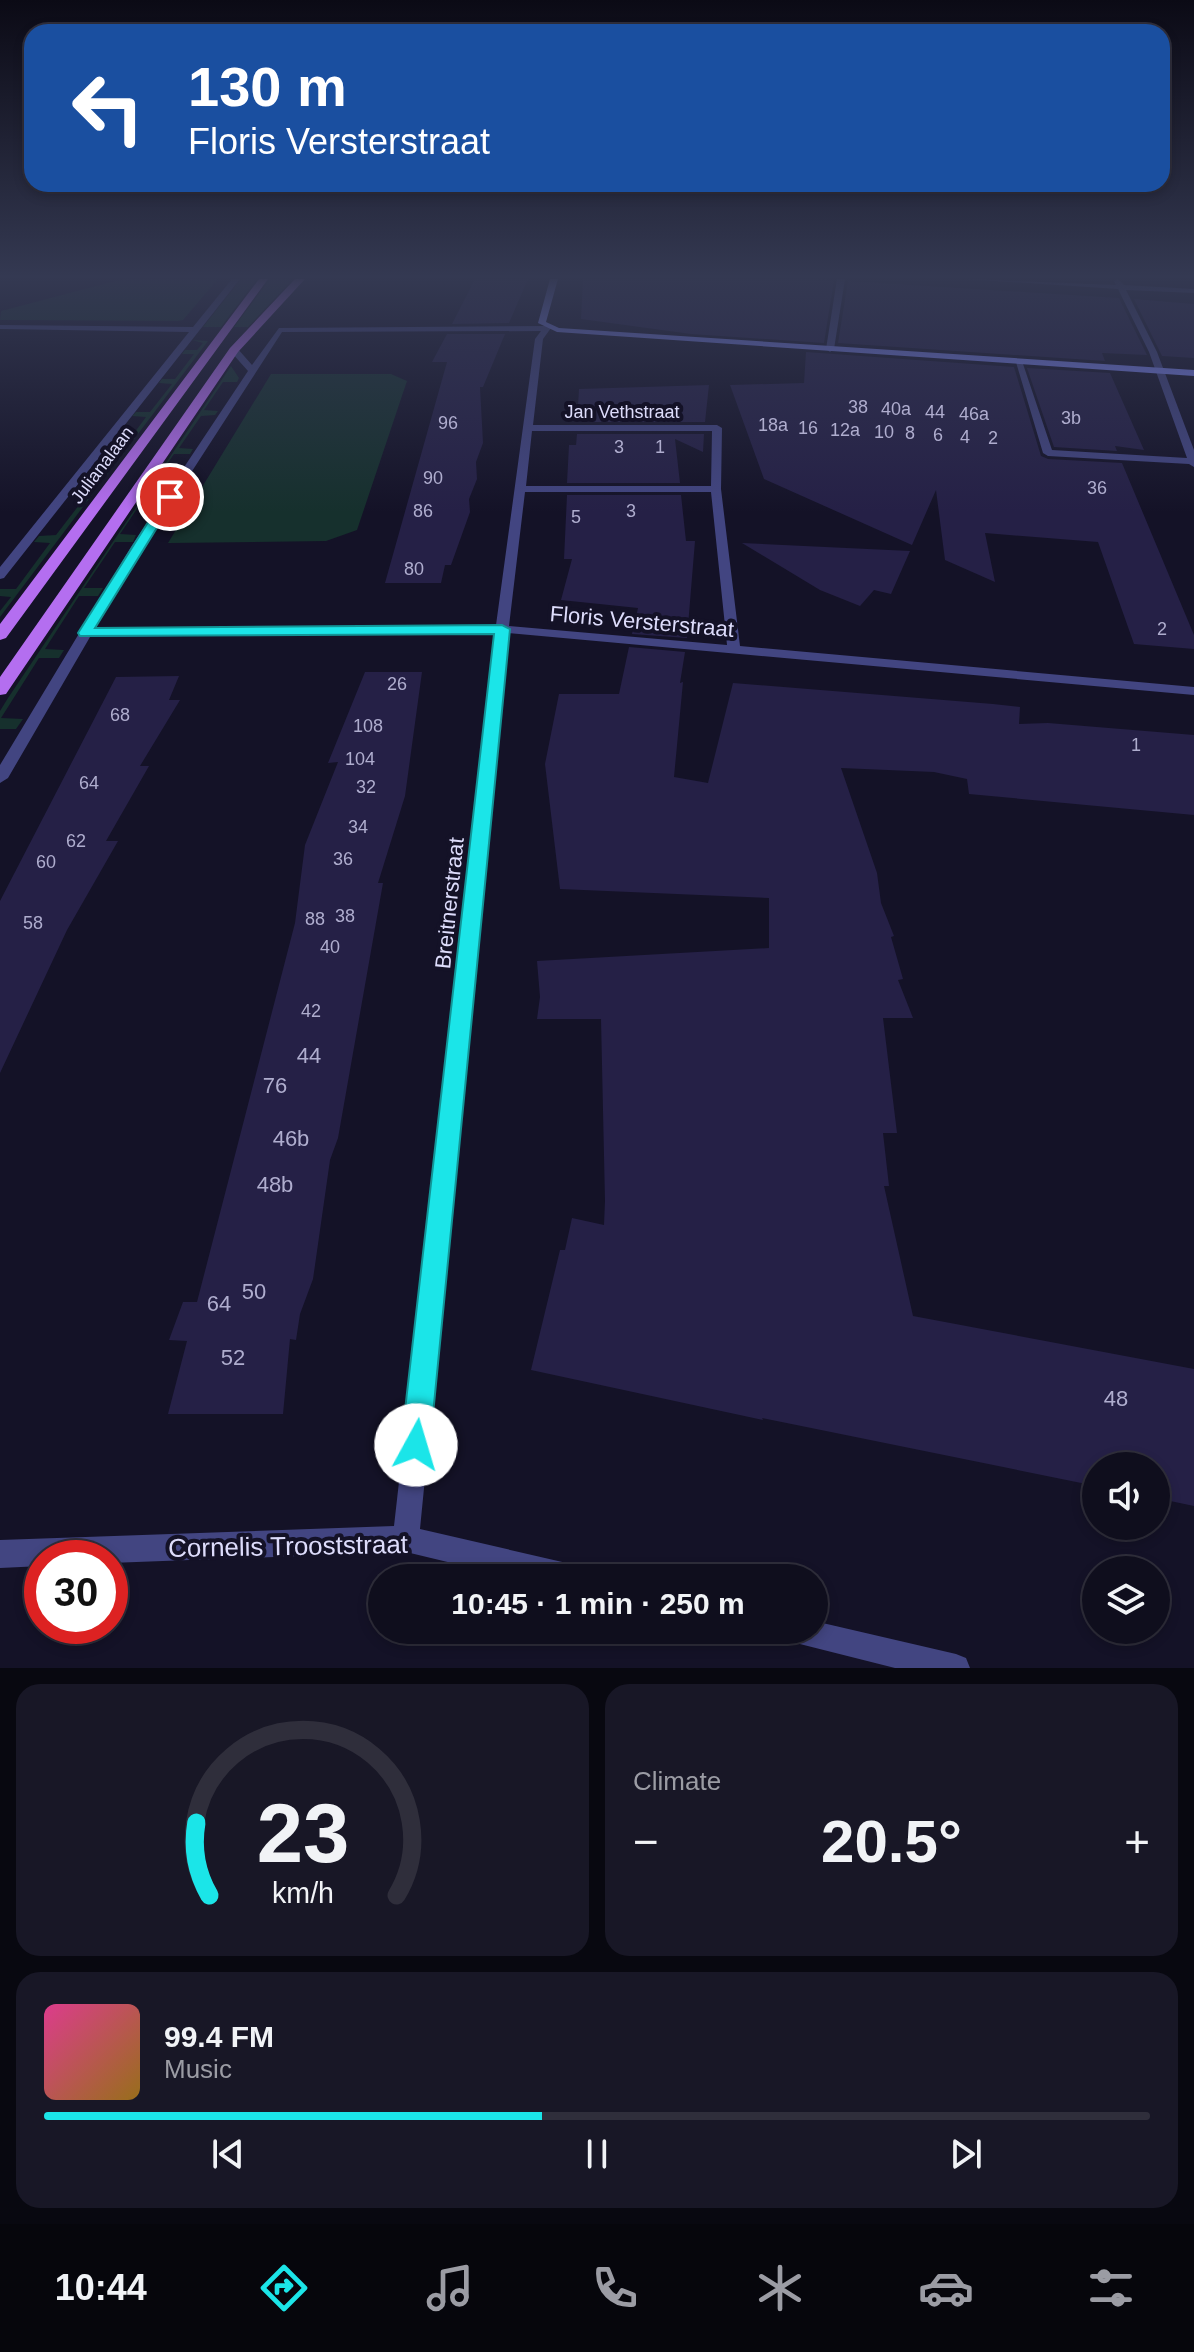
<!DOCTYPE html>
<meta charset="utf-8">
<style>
body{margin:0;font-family:Helvetica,sans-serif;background:#181726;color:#f1f3f6;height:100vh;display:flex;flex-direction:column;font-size:30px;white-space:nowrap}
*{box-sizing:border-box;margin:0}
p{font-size:26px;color:#9b9ca4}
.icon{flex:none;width:44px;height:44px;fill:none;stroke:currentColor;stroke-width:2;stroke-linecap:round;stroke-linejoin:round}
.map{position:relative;height:1668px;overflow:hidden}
.sheet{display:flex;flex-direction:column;gap:16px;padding:16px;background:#080810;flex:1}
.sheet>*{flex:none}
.banner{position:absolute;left:24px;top:24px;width:1146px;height:168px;border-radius:24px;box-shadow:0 4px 12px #0003,0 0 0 2px #2f2e3b;background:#1a4fa0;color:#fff;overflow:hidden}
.buttons{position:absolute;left:1082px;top:1452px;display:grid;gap:16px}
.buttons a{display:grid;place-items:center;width:88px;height:88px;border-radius:50%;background:#0f0e1d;box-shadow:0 4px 12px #0003,0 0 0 2px #2f2e3b;font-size:40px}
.speed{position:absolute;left:24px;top:1540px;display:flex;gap:16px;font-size:40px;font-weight:700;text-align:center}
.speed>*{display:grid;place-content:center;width:104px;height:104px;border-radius:50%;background:#0f0e1d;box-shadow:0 4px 12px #0003,0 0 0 2px #2f2e3b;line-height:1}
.speed .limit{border:12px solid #d22;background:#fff;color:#111}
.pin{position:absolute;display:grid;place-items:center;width:68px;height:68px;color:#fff;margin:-34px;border:4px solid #fff;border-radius:50%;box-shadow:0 2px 8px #0007}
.me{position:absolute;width:88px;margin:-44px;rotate:6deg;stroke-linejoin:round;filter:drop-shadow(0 0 6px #0008)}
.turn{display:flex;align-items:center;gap:28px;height:168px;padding:0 32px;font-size:36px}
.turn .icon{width:104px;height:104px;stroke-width:2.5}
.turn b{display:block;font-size:56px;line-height:68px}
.big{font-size:60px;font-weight:700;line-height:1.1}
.sheet .tile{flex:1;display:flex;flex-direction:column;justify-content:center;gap:12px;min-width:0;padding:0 28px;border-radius:24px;background:#181726}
.sheet .dial{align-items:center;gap:0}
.dial svg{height:208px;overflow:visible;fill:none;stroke:#2f2e3b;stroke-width:7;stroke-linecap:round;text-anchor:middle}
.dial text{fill:#f1f3f6;stroke:none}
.song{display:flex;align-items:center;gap:24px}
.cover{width:96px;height:96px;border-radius:12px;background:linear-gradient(135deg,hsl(330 70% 55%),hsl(40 70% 35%))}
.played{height:8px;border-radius:4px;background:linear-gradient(90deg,#1be5e8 45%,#2f2e3b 45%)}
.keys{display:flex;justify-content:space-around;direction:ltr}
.heat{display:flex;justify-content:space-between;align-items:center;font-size:44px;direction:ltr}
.sheet .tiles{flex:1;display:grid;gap:16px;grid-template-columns:1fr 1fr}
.tile:last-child{grid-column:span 2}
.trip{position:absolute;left:368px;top:1564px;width:460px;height:80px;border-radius:40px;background:#0f0e1d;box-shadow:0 4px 12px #0003,0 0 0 2px #2f2e3b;font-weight:700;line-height:80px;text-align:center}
.tab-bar{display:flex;height:128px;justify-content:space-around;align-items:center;background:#06060c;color:#9b9ca4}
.tab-bar .icon{width:56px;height:56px}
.tab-bar .selected{color:#1be5e8}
.tab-bar b{font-size:36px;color:#f1f3f6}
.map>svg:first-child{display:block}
.green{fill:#16302d}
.building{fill:#252046}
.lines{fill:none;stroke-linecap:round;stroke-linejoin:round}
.street{fill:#424581;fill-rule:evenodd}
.secondary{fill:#7c84f2;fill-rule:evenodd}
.primary{fill:#b46ef0;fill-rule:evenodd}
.route{fill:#1be5e8;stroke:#129597;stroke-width:2}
.labels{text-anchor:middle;stroke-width:8;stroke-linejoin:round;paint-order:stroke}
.number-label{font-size:18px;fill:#afadce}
.far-street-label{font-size:18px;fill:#dddcfb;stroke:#141227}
.street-label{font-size:22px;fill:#dddcfb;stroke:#141227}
.near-number-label{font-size:22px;fill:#afadce}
.near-street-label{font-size:26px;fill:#dddcfb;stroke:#141227}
</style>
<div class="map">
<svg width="1194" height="1668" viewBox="0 0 1194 1668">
<rect width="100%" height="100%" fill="#141227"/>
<path class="green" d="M123,279H218L183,320L178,321L0,320L1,311Z
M241,279H257L221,327H203Z
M270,279H289V283L248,327H234Z
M192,340L208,341L0,617V611L11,597L0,596V589H16L50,543L34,542L39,536L56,535L86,496L70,495L75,489H91L118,454L103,453L107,448H123L146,417L132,416L136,412H150L172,384L159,383L162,379H175L194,354H182L185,350H197L203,343Z
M231,366L239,378L237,382H223L204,410L218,411L215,415L201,416L179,448L193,449L190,454H174L151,488L167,489L163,494H147L120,534L136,535L133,542H115L84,588H103L98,596H79L45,649L64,650L59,658H39L1,718L23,719L16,729H0V711L8,698Z
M271,374H391L407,381L357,530L326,541L168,543Z"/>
<path class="building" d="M475,279H528L509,323L452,324Z
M583,279H811L834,280L824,343L691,334L581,319Z
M848,281L1119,298L1147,355L1102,353L1105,361L838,343Z
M1134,299L1194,304V358L1162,356Z
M447,334H505L483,387H480L483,443L476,462L477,479L469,499L470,512L451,565H445L441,583H385L447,362H432Z
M806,352L1014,367L1041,456L1048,459L1122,463L1194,635V649L1134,644L1098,542L985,533L995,582L945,560L936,490L912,545L764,479L730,385L804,383Z
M1027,368L1110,373L1144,450L1115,446L1117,451L1054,447Z
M709,385L705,422H577L579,389Z
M577,434H704L703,452L675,439L680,483H567L569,445H576Z
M567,495H681L686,541H695L687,638L632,634L638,608L561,600L572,559H564Z
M742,543L910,551L891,594L874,590L860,606L820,590Z
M629,647L685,652L680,683L683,682L674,777L708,783L733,683L993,704L1020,707L1019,724L1048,723L1194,735V815L969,794L967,779L934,772L841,768L877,873L881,903L894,936L891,937L903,979L898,980L913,1018H883L897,1133H883L889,1186H884L913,1316L1194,1369V1506L1156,1498V1466H1096V1486L762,1418L763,1420L531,1370L560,1250H565L572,1218L604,1225L605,1201L601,1019H537L540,997L537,961L769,948V898L560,889L545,764L559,694H619Z
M365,672H422L405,796L378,883H383L338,1138L330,1160L313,1279L300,1314L296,1340L290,1339L283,1414H168L187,1341L169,1340L183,1302H197L295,923L305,845L338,762L328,763Z
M179,676L169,700H180L140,766H149L106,841H118L67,930L0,1073V901L116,677Z"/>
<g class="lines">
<path class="street" d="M232,279H240L4,578L0,579V567L189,332L0,329V325L193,327Z
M837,279H845L834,349L830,352L826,349Z
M965,279L1116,285L1114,281L1118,279L1124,285L1194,289V293L1126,290L1157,352L1194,450V467L1189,464L1048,456L1043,453L1015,359L1022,361L1052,450L1187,458L1149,352L1118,289Z
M547,326L551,328L543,339L533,425H717L722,428L721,489L740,646L1194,687V695L508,633L420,1529L571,1564L581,1568L585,1578H514L406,1552L110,1563V1558H42V1566L0,1568V1540L394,1526L495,633L90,637L8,778L0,783V765L131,547L248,371L231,352V348H237L252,365L279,328ZM541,331L535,339L496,625L95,629L143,547L282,332ZM532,431H712L711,486H526ZM525,492H711L727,645L509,626Z
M814,1621L956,1654L966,1658L970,1668H895L784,1640L780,1630H814Z"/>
<path class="secondary" d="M550,279H558L546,322L559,328L1194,370V376L557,332L538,323Z"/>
<path class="primary" d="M259,279H268L6,638L0,640V624Z
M295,279H305L238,352L6,694L0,695V677L230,348Z"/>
</g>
<linearGradient id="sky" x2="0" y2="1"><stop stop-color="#0b0a15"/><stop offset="0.54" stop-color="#343952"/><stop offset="1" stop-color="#343952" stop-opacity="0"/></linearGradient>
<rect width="1194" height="512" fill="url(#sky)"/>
<path class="route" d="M170,493L176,497L95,628L502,625L510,629L430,1445L426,1455L416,1460L405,1455L401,1445L494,634L80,636L78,633L164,497Z"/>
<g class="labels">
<g class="number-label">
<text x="858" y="413">38</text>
<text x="896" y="415">40a</text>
<text x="935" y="418">44</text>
<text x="974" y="420">46a</text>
<text x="1071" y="424">3b</text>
<text x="448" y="429">96</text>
<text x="773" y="431">18a</text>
<text x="808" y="434">16</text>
<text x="845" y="436">12a</text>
<text x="884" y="438">10</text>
<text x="910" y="439">8</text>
<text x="938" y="441">6</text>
<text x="965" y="443">4</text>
<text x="993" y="444">2</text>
<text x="619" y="453">3</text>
<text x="660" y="453">1</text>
<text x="433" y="484">90</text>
<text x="1097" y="494">36</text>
<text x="423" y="517">86</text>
<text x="631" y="517">3</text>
<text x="576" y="523">5</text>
<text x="414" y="575">80</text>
<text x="1162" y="635">2</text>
<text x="397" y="690">26</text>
<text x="120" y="721">68</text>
<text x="368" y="732">108</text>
<text x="1136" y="751">1</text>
<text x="360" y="765">104</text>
<text x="89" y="789">64</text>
<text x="366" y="793">32</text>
<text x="358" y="833">34</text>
<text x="76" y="847">62</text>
<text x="343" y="865">36</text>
<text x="46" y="868">60</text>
<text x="345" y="922">38</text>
<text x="315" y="925">88</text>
<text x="33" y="929">58</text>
<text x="330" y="953">40</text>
<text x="311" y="1017">42</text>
</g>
<g class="far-street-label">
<text x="622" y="418">Jan Vethstraat</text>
<text transform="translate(102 465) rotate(-53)" y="6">Julianalaan</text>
</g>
<g class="street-label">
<text transform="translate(642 621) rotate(5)" y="8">Floris Versterstraat</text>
<text transform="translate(449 903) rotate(-84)" y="8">Breitnerstraat</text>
</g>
<g class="near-number-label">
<text x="309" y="1063">44</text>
<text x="275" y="1093">76</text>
<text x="291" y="1146">46b</text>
<text x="275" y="1192">48b</text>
<text x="254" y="1299">50</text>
<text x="219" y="1311">64</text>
<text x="233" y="1365">52</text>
<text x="1116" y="1406">48</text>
</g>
<g class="near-street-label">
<text transform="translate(288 1546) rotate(-1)" y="9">Cornelis Trooststraat</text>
</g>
</g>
</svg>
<div class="buttons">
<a><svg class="icon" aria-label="sound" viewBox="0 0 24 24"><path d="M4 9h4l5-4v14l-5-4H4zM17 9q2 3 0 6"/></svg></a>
<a><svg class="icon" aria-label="layers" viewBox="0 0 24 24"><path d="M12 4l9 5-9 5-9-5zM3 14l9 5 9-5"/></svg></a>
</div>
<div class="speed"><div class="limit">30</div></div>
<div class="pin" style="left:170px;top:497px;background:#d93025"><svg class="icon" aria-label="arrive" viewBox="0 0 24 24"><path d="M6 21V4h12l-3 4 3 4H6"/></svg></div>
<svg class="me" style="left:416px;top:1445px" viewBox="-20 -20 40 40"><circle r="19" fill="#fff"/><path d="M0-13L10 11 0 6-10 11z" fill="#1be5e8"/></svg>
<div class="trip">10:45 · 1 min · 250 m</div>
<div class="banner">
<div class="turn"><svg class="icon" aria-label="left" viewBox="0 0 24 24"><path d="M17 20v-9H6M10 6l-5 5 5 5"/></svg><div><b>130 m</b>Floris Versterstraat</div></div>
</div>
</div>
<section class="sheet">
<div class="tiles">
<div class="tile dial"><svg viewBox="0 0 100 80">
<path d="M14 69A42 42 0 1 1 86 69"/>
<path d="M14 69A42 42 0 0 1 9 41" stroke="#1be5e8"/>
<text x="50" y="56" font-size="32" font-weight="700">23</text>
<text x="50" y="72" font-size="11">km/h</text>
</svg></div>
<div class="tile"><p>Climate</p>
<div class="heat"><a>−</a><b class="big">20.5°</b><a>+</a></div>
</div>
<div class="tile">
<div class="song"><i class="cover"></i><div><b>99.4 FM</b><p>Music</p></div></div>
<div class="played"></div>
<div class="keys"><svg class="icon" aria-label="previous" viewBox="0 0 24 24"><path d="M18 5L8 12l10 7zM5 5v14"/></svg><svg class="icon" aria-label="pause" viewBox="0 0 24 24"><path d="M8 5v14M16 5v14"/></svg><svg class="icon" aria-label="next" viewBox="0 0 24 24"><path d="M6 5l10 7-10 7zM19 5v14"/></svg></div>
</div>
</div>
</section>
<nav class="tab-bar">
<b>10:44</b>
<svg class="icon selected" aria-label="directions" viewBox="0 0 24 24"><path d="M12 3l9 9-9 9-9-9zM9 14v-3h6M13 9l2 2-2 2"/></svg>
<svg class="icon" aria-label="music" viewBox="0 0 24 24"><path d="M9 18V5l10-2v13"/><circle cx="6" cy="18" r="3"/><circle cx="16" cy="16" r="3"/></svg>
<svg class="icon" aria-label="phone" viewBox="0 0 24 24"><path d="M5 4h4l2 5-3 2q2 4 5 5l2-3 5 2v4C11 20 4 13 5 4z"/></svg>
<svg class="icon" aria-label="climate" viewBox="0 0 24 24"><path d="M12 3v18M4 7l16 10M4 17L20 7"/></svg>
<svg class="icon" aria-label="car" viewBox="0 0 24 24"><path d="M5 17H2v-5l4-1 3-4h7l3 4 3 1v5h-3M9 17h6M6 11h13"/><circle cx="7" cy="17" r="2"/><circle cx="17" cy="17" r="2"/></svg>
<svg class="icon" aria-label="filters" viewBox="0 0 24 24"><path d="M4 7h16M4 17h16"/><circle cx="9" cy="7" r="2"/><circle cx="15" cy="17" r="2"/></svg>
</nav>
